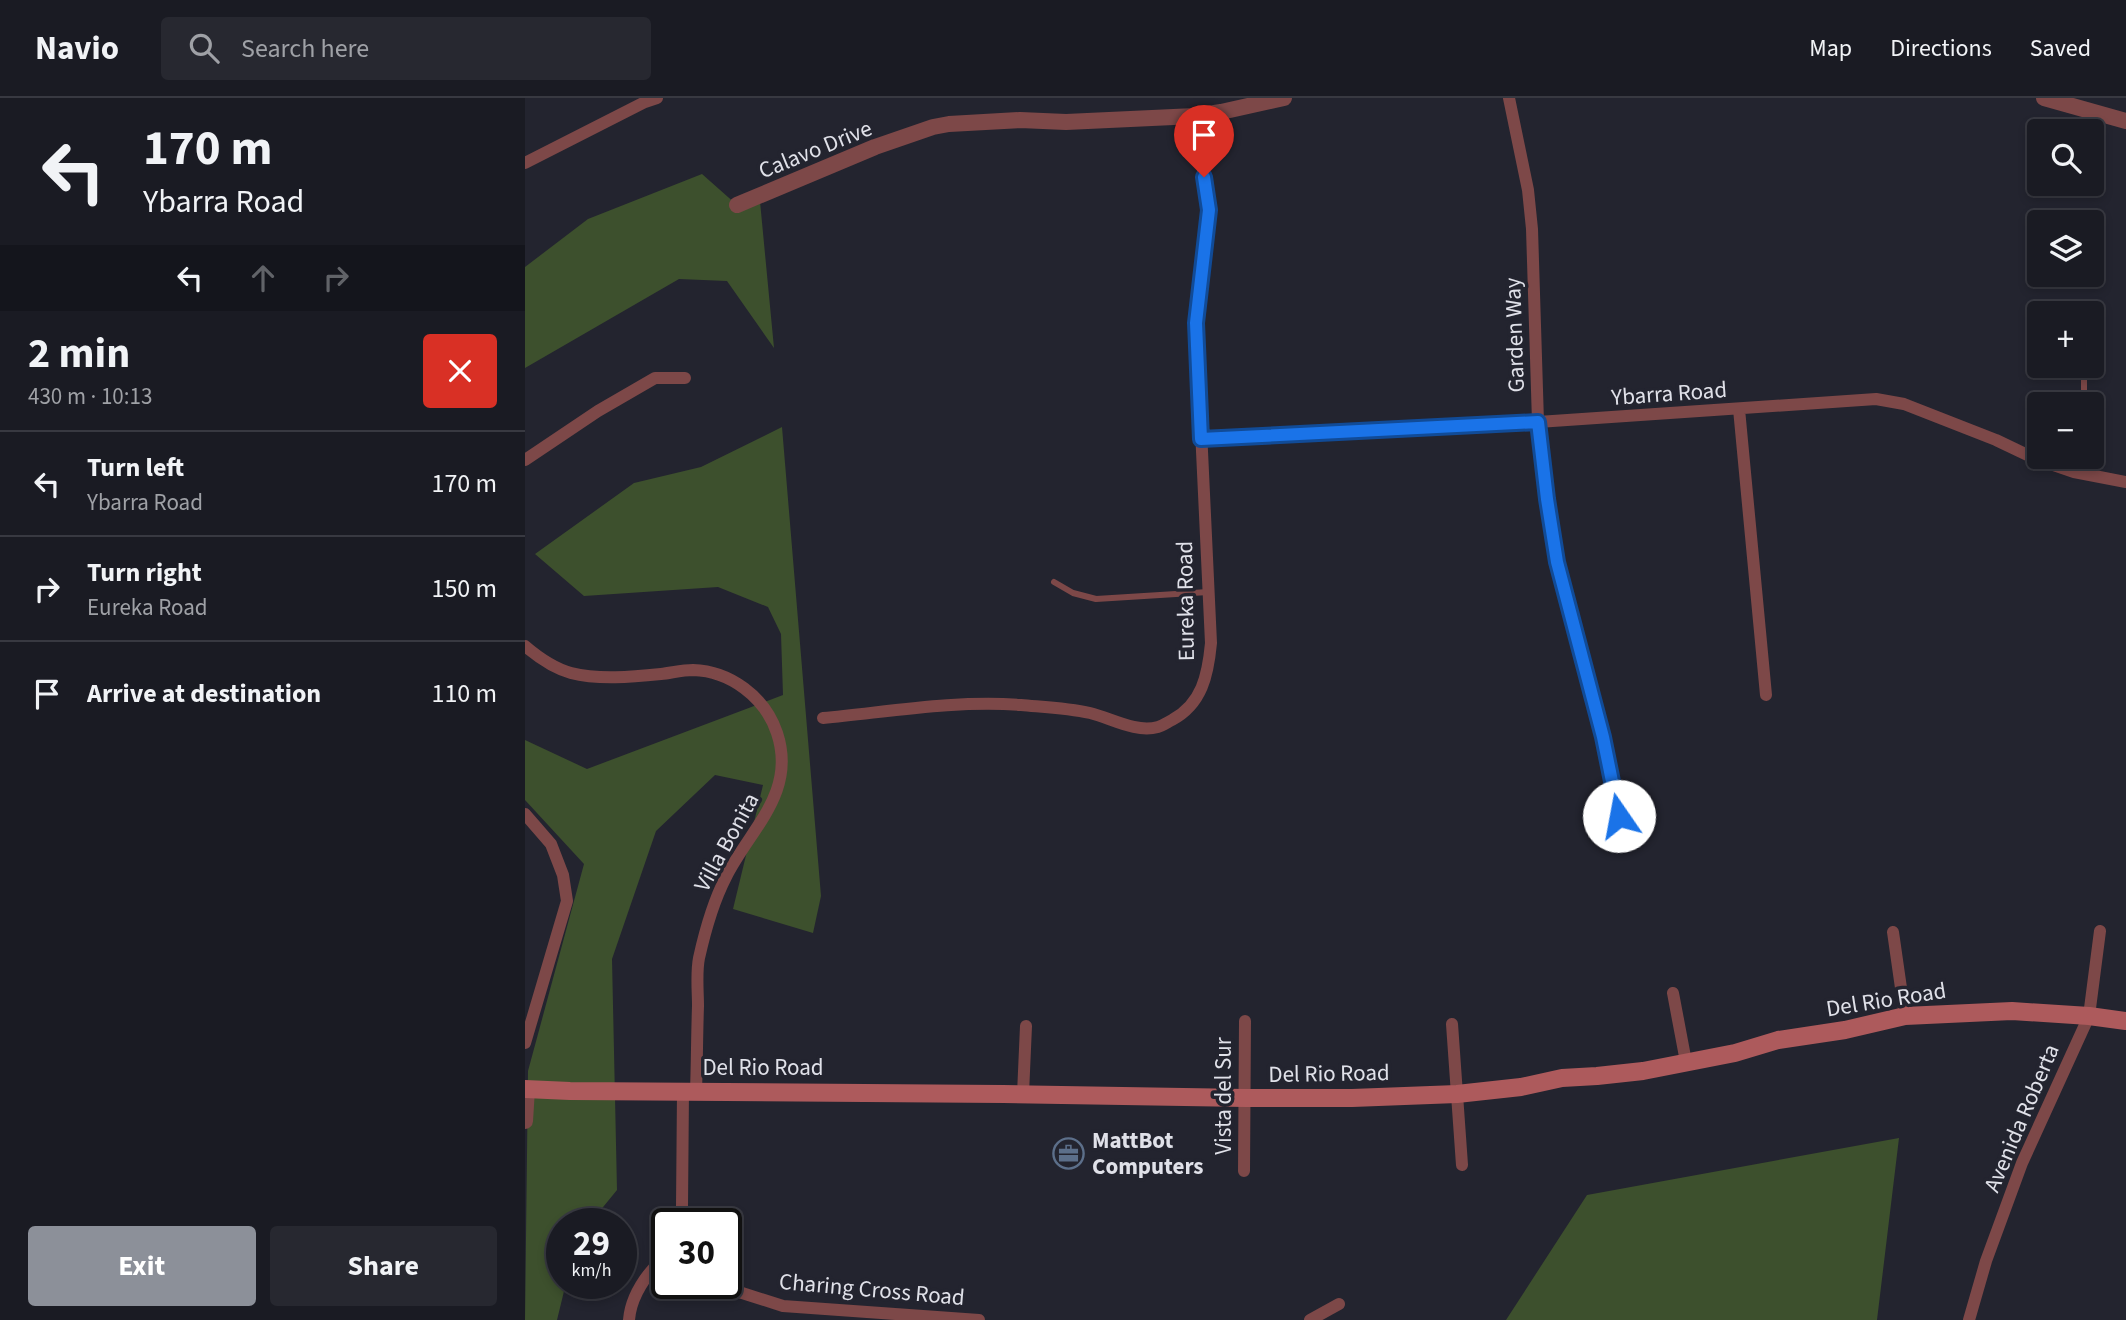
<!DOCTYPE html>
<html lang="en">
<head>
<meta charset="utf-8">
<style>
	body { margin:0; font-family:"Source Sans 3",sans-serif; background:#272830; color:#f1f3f6; height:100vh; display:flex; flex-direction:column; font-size:26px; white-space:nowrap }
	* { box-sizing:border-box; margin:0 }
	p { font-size:23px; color:#9fa1a6 }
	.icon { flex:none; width:38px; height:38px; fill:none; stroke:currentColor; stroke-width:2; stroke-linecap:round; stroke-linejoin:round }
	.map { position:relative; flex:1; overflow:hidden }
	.panel { display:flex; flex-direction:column; background:#1a1b23; width:525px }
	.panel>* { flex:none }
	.top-card { background:#1a1b23; color:#f1f3f6; overflow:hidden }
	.tools { position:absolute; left:1502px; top:21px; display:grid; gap:14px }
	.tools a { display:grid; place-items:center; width:77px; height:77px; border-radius:7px; background:#1a1b23; box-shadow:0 4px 10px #0003,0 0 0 2px #383941; font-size:35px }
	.speed { position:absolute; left:21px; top:1110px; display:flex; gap:14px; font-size:35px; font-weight:700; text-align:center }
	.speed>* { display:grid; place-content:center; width:91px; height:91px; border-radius:50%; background:#1a1b23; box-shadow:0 4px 10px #0003,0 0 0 2px #383941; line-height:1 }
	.speed small { font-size:18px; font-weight:400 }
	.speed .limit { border:4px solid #111; border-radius:10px; background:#fff; color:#111 }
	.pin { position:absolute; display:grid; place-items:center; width:60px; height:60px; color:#fff; margin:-72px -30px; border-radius:50% 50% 50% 0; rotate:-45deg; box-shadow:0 0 7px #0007 }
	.pin .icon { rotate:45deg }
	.me { position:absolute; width:77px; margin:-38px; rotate:348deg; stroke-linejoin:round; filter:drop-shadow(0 0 5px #0008) }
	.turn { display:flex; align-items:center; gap:24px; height:147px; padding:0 28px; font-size:32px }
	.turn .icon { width:91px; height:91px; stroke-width:2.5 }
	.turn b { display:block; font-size:49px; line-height:60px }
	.lanes { display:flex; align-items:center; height:66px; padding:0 28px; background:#0003; justify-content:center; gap:35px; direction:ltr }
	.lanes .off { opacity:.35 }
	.round { display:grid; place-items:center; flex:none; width:74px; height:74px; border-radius:7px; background:#272830 }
	.overview { display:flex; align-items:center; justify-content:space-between; height:119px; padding:0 28px }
	h1 { font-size:42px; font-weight:700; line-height:52px }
	.button { display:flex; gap:14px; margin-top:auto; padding:14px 28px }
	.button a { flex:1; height:80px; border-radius:7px; background:#8c9099; color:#fff; font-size:28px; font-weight:700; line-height:80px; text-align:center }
	.button a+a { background:#272830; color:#f1f3f6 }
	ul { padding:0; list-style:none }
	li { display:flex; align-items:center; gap:21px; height:105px; padding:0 28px; border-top:2px solid #383941 }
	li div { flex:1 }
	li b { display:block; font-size:26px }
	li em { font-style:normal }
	header { display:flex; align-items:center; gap:42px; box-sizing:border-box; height:98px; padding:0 35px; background:#1a1b23; border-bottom:2px solid #383941 }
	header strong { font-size:33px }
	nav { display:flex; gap:38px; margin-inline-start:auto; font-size:24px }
	.search { width:490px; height:63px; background:#272830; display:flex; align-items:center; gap:18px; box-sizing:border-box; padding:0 24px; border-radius:7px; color:#9fa1a6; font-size:26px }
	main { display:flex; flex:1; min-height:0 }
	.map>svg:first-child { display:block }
	.green { fill:#3d502d }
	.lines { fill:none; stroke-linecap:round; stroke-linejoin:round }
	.service { stroke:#7d4848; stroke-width:6 }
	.minor { stroke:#7d4848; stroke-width:12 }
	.tertiary { stroke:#7d4848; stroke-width:16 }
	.secondary { stroke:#ad5a5c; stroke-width:18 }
	.route-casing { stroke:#114b97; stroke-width:18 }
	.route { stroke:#1a73e8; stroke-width:12 }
	.labels { text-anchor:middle; stroke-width:7; stroke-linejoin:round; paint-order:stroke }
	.street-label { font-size:23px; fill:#e0e1e9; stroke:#23242f }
	.poi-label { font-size:23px; font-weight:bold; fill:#e0e1e9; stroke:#23242f; text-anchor:start }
</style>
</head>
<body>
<header>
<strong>Navio</strong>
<div class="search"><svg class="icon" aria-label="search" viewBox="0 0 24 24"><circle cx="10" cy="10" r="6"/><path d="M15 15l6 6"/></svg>Search here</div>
<nav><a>Map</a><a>Directions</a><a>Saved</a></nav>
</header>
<main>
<section class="panel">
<div class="top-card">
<div class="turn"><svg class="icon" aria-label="left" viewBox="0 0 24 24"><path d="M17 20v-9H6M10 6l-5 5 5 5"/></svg><div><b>170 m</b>Ybarra Road</div></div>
<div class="lanes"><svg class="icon" aria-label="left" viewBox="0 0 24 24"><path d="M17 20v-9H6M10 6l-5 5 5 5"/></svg><svg class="icon off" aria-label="ahead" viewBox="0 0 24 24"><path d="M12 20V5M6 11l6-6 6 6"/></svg><svg class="icon off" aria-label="right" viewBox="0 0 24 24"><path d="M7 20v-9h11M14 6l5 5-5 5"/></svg></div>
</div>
<div class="overview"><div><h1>2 min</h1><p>430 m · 10:13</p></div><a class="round" style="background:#d93025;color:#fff"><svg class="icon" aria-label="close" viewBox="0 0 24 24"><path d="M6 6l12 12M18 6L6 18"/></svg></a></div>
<ul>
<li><svg class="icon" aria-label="left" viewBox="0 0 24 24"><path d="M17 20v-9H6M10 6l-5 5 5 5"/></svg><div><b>Turn left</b><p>Ybarra Road</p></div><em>170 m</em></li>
<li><svg class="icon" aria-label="right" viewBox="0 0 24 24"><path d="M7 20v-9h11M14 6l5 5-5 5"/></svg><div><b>Turn right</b><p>Eureka Road</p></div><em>150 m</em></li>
<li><svg class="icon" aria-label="arrive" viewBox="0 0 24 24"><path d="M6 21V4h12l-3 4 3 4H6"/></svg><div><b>Arrive at destination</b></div><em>110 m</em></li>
</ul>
<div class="button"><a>Exit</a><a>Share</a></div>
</section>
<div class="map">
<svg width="1601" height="1222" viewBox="0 0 1601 1222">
	<rect width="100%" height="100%" fill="#23242f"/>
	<path class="green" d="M 177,76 L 212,107 L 234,93 L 249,250 L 202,183 L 154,181 L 0,270 L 0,169 L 63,121 Z
		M 257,329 L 296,798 L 288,835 L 208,811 L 238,687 L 190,677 L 131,733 L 87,861 L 92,1092 L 65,1125 L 37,1125 L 37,1185 L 41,1185 L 32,1222 L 0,1222 L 3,973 L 59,766 L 0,702 L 0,642 L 62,671 L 258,597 L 256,536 L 243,509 L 193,489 L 59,498 L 10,456 L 109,385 L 176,369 Z
		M 1374,1040 L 1352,1222 L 981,1222 L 1062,1097 Z"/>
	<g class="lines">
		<path class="service" d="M 1559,277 L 1559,306
			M 1549,374 L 1552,359
			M 529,484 L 548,495 L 571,501 L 683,494"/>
		<path class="minor" d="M 984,0 L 1003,92 L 1007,131 L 1013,324 L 1022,401 L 1032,464 L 1078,639 L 1094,718
			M 0,65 L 120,4 L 132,0
			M 1214,311 L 1241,597
			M 676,341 L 1013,324 L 1351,301 L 1379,306 L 1471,342 L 1511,361 L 1549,374 L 1601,384
			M 0,362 L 73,313 L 130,280 L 160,280
			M 0,548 C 14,560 28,570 46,575 C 73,582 107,579 136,576 C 146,575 157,572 168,572 C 205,573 240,599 252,635 C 272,695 225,731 201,779 C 188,804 180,833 174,860 C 171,875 173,893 173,908 C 172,936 172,965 171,993
			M 298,620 C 363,614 430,602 496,607 C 518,609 543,610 565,615 C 586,620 610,635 633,629 C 637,628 643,624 647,622 C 677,606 683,577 686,545 L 671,225 L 684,112 L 670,18
			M 0,716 L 26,746 L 38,777 L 42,803 L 0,945
			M 1368,834 L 1380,918
			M 1148,895 L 1161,964
			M 927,926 L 937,1067
			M 158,993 L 157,1108 L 160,1125
			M 498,996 L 501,928
			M 719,1073 L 720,923
			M 198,1185 L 214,1194 L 258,1208 L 454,1222
			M 104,1222 C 106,1196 124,1173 142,1156
			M 785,1222 L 814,1206
			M 1444,1222 L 1461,1163 L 1497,1065 L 1564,918 L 1575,833"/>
		<path class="tertiary" d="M 1519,0 L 1601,23
			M 212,107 L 350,49 L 408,29 L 424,26 L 495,22 L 541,24 L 670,18 L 696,14 L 759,0
			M 0,1023 L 2,991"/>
		<path class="secondary" d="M 0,991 L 45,993 L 478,996 L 720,1000 L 827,1000 L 932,996 L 996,989 L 1037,980 L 1072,978 L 1118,973 L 1210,955 L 1253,942 L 1320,932 L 1380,918 L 1487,913 L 1564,918 L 1601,923"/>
	</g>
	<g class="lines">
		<defs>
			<path id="route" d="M 679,79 L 684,112 L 671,225 L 676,341 L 1013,324 L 1022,401 L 1032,464 L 1078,639 L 1094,718"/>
		</defs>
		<use href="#route" class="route-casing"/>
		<use href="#route" class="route"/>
	</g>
	<defs>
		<symbol id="office-ring" viewBox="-11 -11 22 22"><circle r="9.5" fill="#23242f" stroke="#5c6f8a" stroke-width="1.5"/><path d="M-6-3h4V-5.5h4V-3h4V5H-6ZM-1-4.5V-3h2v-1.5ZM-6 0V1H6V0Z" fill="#5c6f8a"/></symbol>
	</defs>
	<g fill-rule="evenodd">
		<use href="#office-ring" x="526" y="1038" width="35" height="35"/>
	</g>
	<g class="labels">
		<g class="street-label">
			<text transform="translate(290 51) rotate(-22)" y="8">Calavo Drive</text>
			<text transform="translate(989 237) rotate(-92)" y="8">Garden Way</text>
			<text transform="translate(1144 295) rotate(-4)" y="8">Ybarra Road</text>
			<text transform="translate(660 503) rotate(-91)" y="8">Eureka Road</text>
			<text transform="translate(201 744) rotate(-61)" y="8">Villa Bonita</text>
			<text transform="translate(1361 901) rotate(-9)" y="8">Del Rio Road</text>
			<text x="238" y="977">Del Rio Road</text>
			<text transform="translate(804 975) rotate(-1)" y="8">Del Rio Road</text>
			<text transform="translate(698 998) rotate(-90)" y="8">Vista del Sur</text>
			<text transform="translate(1496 1020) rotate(-67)" y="8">Avenida Roberta</text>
			<text transform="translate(347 1191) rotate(5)" y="8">Charing Cross Road</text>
		</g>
		<g class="poi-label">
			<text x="567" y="1050">MattBot<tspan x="567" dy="26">Computers</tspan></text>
		</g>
	</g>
</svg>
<div class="tools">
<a><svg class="icon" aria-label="search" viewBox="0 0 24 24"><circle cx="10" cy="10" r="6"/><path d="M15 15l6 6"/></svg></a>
<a><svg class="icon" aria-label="layers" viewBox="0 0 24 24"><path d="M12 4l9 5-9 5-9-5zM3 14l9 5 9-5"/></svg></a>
<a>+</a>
<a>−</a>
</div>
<div class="speed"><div>29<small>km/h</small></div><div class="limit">30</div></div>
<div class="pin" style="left:679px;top:79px;background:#d93025"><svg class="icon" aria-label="arrive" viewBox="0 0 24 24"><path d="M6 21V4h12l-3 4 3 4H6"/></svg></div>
<svg class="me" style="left:1094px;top:718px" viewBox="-20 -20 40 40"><circle r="19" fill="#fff"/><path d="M0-13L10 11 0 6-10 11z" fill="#1a73e8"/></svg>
</div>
</main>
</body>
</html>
